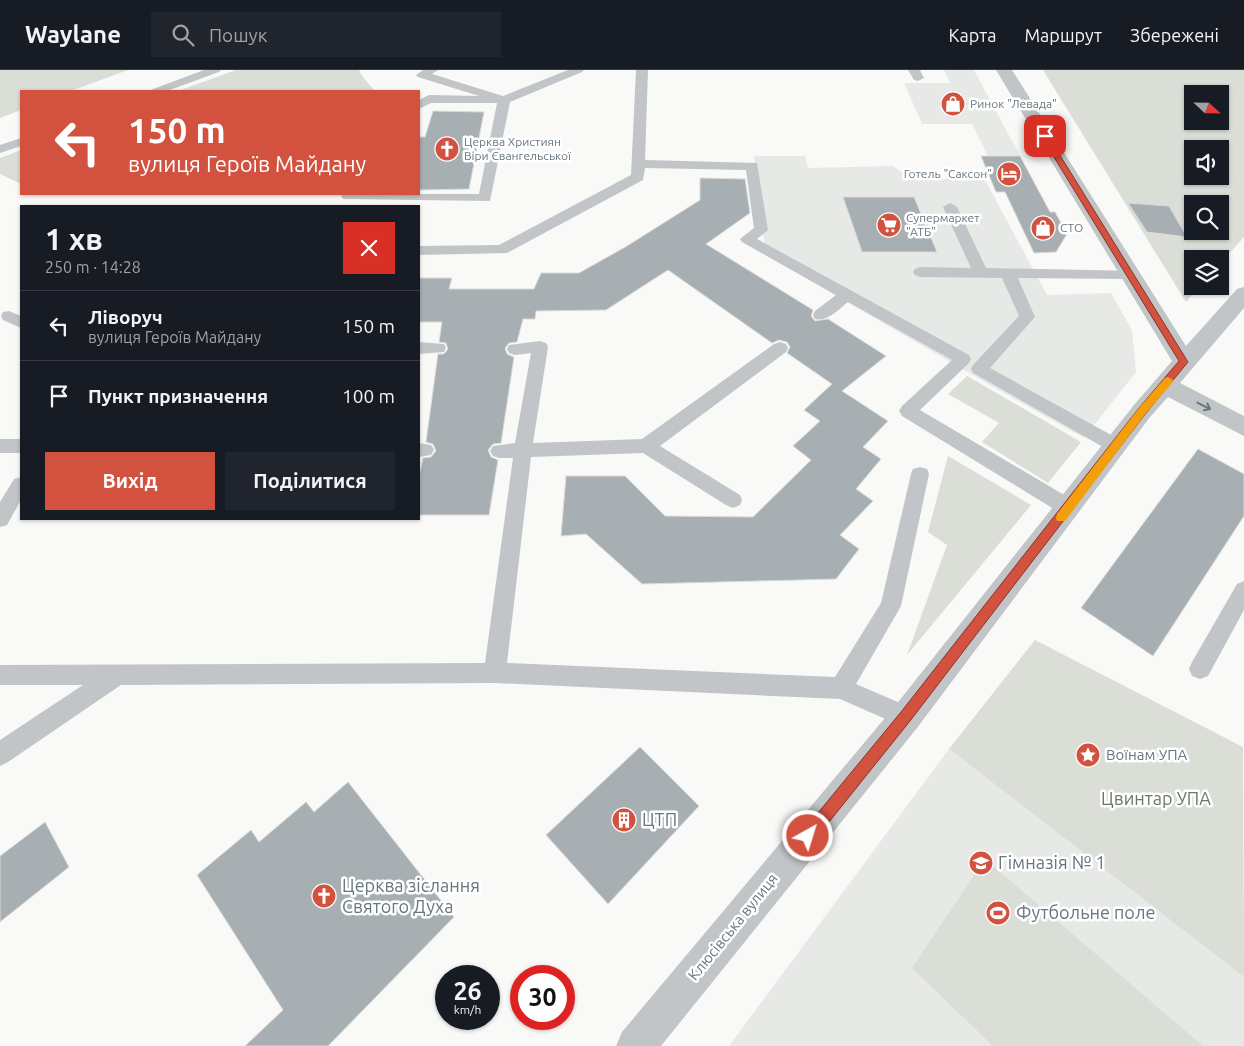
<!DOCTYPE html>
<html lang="uk">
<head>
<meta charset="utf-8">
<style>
	body { margin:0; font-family:Ubuntu,sans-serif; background:#20242c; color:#f1f3f6; height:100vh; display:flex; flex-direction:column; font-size:19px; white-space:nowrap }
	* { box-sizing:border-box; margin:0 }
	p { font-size:16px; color:#9ea1a6 }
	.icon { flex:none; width:28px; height:28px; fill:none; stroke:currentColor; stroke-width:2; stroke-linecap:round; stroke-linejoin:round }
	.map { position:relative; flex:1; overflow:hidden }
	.sheet { position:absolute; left:20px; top:135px; width:400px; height:315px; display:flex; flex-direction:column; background:#171b24; border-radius:0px; box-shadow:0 1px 4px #0004 }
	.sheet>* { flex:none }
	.guide { position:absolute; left:20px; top:20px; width:400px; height:105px; border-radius:0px; box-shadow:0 1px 4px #0004; background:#d2513f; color:#fff; overflow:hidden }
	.needle { width:32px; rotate:112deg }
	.tools { position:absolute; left:1184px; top:15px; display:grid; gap:10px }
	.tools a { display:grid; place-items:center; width:45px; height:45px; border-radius:0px; background:#171b24; box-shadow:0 1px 4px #0004; font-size:25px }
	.speed { position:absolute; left:435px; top:895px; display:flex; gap:10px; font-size:25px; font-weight:700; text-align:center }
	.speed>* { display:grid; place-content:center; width:65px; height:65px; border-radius:50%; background:#171b24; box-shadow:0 1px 4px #0004; line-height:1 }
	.speed small { font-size:12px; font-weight:400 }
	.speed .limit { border:8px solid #d22; background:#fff; color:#111 }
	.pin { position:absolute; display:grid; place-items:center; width:42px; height:42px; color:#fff; margin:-21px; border-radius:10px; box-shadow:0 2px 8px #0006 }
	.me { position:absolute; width:55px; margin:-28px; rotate:39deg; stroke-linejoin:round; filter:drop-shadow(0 0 4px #0008) }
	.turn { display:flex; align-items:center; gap:18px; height:105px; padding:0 25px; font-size:22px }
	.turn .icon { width:65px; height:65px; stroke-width:2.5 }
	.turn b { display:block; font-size:35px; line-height:42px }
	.round { display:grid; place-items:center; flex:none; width:52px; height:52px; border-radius:0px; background:#20242c }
	.overview { display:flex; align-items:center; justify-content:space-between; height:85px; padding:0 25px }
	h1 { font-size:30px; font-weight:600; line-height:38px }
	.primary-button { display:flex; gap:10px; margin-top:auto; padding:10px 25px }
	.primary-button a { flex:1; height:58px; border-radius:0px; background:#d2513f; color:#fff; font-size:20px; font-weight:600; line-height:58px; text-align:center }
	.primary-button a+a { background:#20242c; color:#f1f3f6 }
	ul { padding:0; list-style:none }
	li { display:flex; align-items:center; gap:15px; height:70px; padding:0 25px; border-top:1px solid #363941 }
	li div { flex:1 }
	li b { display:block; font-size:19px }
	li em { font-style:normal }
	header { display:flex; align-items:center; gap:30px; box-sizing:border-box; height:70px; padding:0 25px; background:#171b24; border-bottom:1px solid #363941 }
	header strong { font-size:24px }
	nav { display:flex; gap:28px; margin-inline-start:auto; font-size:18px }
	.search { width:350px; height:45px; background:#20242c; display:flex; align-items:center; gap:12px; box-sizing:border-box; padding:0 18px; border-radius:0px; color:#9ea1a6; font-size:19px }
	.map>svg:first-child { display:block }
	.built { fill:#e7e9e7 }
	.green { fill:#daded7; fill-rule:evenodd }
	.building { fill:#a7afb3; stroke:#dbdbd9 }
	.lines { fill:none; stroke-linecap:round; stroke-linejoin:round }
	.lane { fill:#c1c5c8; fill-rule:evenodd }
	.street { fill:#c1c5c8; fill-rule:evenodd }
	.oneway { stroke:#67777f }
	.route { fill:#d2513f; stroke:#883529 }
	.slow { fill:#f59e0b }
	.labels { text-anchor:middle; stroke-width:5; stroke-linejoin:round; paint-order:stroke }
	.far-poi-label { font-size:12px; fill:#67777f; stroke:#fff; text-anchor:start }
	.poi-label { font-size:15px; fill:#67777f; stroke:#fff; text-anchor:start }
	.street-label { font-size:15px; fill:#67777f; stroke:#fff }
	.near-park-label { font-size:18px; fill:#6b7866; stroke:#fff }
	.near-poi-label { font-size:18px; fill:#67777f; stroke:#fff; text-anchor:start }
</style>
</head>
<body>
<header>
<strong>Waylane</strong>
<div class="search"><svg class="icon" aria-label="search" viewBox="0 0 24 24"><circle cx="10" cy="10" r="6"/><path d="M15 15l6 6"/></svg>Пошук</div>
<nav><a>Карта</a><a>Маршрут</a><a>Збережені</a></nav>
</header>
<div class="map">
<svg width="1244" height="976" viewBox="0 0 1244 976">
	<rect width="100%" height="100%" fill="#f9f9f7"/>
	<path class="built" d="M 944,0 L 974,0 L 1020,86 L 988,86 L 972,54 L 922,54 L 904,13 L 950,13 Z
		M 754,86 L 805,86 L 808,98 L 893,96 L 913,110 L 984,108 L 1047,225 L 1111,223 L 1132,260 L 1136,302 L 1084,368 L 995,318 L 766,185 Z
		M 949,679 L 1244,907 L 1244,976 L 729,976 Z"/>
	<path class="green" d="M 0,0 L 128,0 L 71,21 L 21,21 L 21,40 L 0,48 Z
		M 236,0 L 359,0 L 362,6 L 375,21 L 178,21 Z
		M 1043,0 L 1244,0 L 1244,167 L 1220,194 L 1220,189 L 1192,189 L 1192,216 L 1200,216 L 1186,232 ZM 1192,24 L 1220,24 L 1220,51 L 1192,51 ZM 1192,79 L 1220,79 L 1220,106 L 1192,106 ZM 1192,134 L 1220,134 L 1220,161 L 1192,161 Z
		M 21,80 L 21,114 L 0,104 L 0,88 Z
		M 967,306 L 1081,372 L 1048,413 L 982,372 L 999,353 L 948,324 Z
		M 948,386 L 1031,435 L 907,585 L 947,475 L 928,462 Z
		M 1035,570 L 1243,677 L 1244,907 L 949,679 Z
		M 985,789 L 1203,976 L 993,976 L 912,898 Z"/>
	<path class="building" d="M 433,41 L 484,42 L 469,119 L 419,120 L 419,67 L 425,67 Z
		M 981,86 L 1020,86 L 1050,142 L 1055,142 L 1067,164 L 1056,182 L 1034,183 L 1005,122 L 996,122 Z
		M 700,108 L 745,109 L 750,143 L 706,174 L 813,240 L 811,246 L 815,251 L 828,249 L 886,286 L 842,321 L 888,351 L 863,377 L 881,389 L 856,419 L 873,431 L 840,465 L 859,479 L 836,509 L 642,514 L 586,464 L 561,466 L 566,406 L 625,406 L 665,446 L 753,447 L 811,390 L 793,376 L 820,351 L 804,340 L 832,314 L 787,283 L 790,277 L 787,272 L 779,270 L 772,273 L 668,200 L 606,240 L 536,241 L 535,249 L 523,249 L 517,272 L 509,273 L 505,278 L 507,284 L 514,287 L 501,373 L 493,374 L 488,380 L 491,387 L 498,390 L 489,445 L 419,445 L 419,407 L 423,388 L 431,387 L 436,381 L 433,374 L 426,372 L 438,284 L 444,284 L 448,279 L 446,273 L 439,272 L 442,252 L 419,252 L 419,208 L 452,208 L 449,219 L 534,219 L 541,203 L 579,203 L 627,176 L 700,130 Z
		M 843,127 L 914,127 L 937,182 L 862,182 Z
		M 1128,133 L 1169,136 L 1187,167 L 1147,162 Z
		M 1198,379 L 1244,404 L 1244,446 L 1153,586 L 1081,538 Z
		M 640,677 L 699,736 L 608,834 L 546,765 Z
		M 348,712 L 454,847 L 328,976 L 245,976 L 283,940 L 197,805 L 251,760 L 259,772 L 306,732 L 314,742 Z
		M 45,752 L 69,797 L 0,852 L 0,786 Z"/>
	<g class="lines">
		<path class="lane" d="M 204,0 L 221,0 L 219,2 L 167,21 L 151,21 L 153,19 Z
			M 423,0 L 438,0 L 432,4 L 503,26 L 568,0 L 584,0 L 582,2 L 510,32 L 490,131 L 343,129 L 341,126 L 342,124 L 479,124 L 497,33 L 431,33 L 419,39 L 419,30 L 429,25 L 479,26 L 418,7 L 416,5 Z
			M 636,0 L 648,0 L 645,90 L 757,93 L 768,160 L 757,169 L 969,285 L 971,289 L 969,293 L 920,340 L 1076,432 L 1079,438 L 1076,444 L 1069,446 L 1062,444 L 902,346 L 899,341 L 902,336 L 952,290 L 848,232 C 839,239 828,252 815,249 L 813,245 L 815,241 L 836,225 L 742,172 L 740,169 L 754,158 L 746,100 L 645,98 L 643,110 L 507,183 L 419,185 L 419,176 L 499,175 L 631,105 Z
			M 908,0 L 920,0 L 924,8 L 918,11 L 914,10 Z
			M 21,68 L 21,76 L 0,83 L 0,75 Z
			M 950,133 L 957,137 L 986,198 L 1135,201 L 1137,204 L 1135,207 L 1130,209 L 1018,208 L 1035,247 L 990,298 L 1122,371 L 1125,376 L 1122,381 L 1116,383 L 1110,381 L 973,303 L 971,299 L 973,295 L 1019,246 L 1002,208 L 920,207 L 915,205 L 913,202 L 915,199 L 920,197 L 971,198 L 943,137 Z
			M 9,241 L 21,246 L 21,258 L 3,250 L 1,246 L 3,242 Z
			M 540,271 L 546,273 L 548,277 L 533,373 L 642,369 L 774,274 L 780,272 L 786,274 L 788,278 L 786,282 L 660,376 L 740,425 L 742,430 L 740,435 L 733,438 L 726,435 L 643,383 L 531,387 L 507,593 L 835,607 L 881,533 L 911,404 L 913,399 L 920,397 L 927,399 L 929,404 L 901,536 L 856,614 L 914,639 L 917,647 L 914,655 L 906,658 L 840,629 L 495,613 L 121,615 L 8,692 L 0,696 L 0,670 L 83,615 L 0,615 L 0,595 L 485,593 L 513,388 L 499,388 L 493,386 L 490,381 L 493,376 L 515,373 L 531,283 L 515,285 L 509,283 L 507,279 L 509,275 Z
			M 419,272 L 444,274 L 446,278 L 444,282 L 419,284 Z
			M 0,369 L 21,369 L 21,383 L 0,383 Z
			M 419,373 L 431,375 L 434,380 L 431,385 L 419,387 Z
			M 21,407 L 21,430 L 7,455 L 0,457 L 0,432 L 14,409 Z
			M 1244,511 L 1244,540 L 1208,606 L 1200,609 L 1192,606 L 1189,599 L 1192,592 L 1237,514 Z"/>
		<path class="street" d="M 996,0 L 1012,0 L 1186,276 L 1237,219 L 1244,217 L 1244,238 L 1180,313 L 1244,346 L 1244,366 L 1168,327 L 1150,347 L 917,658 L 661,976 L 616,976 L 622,962 L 895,636 L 1134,335 L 1172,291 Z"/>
	</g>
	<defs><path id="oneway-shaft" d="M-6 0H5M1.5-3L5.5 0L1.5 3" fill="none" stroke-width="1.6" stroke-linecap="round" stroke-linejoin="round" transform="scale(1.25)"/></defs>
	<use class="oneway" href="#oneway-shaft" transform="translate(1204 336) rotate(27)"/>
	<path class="route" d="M 1042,64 L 1048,66 L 1188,292 L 1146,343 L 910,651 L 813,772 L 808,774 L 803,772 L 801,766 L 803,761 L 901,642 L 1139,338 L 1179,291 L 1041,66 Z"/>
	<path class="slow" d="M 1168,307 L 1173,310 L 1172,313 L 1146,343 L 1065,451 L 1057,451 L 1056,448 L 1057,444 L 1139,338 L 1165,308 Z"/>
	<defs>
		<symbol id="shop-disc" viewBox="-11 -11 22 22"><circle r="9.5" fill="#d2513f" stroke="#fff"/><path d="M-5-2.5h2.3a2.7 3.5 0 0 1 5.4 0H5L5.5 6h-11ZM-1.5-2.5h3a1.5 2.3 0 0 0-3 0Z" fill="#fff"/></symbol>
		<symbol id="church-disc" viewBox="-11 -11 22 22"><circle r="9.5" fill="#d2513f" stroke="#fff"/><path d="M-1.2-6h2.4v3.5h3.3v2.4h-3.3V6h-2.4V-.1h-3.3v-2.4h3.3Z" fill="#fff"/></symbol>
		<symbol id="hotel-disc" viewBox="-11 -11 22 22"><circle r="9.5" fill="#d2513f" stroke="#fff"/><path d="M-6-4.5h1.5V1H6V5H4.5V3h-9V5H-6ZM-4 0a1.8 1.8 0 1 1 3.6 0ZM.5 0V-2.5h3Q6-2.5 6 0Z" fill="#fff"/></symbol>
		<symbol id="supermarket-disc" viewBox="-11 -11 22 22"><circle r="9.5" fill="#d2513f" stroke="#fff"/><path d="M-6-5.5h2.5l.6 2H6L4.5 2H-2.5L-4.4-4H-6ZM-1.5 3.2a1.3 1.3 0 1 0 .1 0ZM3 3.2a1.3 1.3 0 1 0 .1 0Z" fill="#fff"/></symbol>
		<symbol id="sight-disc" viewBox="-11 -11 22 22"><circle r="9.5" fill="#d2513f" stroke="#fff"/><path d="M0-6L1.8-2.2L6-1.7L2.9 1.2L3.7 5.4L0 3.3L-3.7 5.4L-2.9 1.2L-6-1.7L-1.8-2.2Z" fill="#fff"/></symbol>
		<symbol id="building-disc" viewBox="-11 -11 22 22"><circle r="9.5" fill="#d2513f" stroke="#fff"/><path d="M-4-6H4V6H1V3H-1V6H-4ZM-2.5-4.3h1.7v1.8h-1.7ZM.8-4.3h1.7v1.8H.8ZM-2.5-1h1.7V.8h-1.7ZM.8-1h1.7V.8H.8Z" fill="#fff"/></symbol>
		<symbol id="school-disc" viewBox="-11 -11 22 22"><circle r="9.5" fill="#d2513f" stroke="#fff"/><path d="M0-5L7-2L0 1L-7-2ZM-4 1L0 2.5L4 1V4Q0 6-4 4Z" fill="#fff"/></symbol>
		<symbol id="stadium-disc" viewBox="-11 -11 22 22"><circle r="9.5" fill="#d2513f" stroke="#fff"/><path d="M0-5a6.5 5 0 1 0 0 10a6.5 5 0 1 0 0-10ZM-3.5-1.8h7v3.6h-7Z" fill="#fff"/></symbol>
	</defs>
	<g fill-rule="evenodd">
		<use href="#shop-disc" x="939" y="20" width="28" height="28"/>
		<use href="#church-disc" x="433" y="65" width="28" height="28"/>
		<use href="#hotel-disc" x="995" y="90" width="28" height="28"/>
		<use href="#supermarket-disc" x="875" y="141" width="28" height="28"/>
		<use href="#shop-disc" x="1029" y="144" width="28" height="28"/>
		<use href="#sight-disc" x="1074" y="671" width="28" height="28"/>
		<use href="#building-disc" x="610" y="736" width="28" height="28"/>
		<use href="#school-disc" x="967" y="779" width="28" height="28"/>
		<use href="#church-disc" x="310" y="812" width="28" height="28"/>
		<use href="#stadium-disc" x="984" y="829" width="28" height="28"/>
	</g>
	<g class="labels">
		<g class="far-poi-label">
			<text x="970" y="38">Ринок "Левада"</text>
			<text x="464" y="76">Церква Християн<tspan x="464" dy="14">Віри Євангельської</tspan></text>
			<text x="992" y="108" text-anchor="end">Готель "Саксон"</text>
			<text x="906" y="152">Супермаркет<tspan x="906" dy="14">"АТБ"</tspan></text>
			<text x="1060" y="162">СТО</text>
		</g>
		<g class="poi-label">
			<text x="1106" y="690">Воїнам УПА</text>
		</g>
		<g class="street-label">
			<text transform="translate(733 857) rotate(-51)" y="5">Клюсівська вулиця</text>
		</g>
		<g class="near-park-label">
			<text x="1156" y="735">Цвинтар УПА</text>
		</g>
		<g class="near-poi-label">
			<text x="642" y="756">ЦТП</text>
			<text x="998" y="799">Гімназія № 1</text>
			<text x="342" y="822">Церква зіслання<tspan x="342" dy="21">Святого Духа</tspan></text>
			<text x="1016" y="849">Футбольне поле</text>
		</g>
	</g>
</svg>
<div class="tools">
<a><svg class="needle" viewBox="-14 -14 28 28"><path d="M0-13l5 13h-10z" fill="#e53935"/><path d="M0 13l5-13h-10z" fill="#9ea1a6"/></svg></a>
<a><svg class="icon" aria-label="sound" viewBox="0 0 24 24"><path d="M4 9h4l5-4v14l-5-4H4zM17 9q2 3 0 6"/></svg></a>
<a><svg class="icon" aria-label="search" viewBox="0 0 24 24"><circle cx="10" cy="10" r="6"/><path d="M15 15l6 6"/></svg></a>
<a><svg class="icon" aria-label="layers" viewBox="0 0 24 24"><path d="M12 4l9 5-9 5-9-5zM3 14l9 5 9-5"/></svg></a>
</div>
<div class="speed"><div>26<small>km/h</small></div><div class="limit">30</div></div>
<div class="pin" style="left:1045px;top:66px;background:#d93025"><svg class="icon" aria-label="arrive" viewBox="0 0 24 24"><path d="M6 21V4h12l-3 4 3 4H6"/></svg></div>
<svg class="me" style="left:808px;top:766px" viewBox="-20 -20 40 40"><circle r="17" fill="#d2513f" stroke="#fff" stroke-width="3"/><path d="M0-11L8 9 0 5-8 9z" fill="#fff"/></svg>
<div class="guide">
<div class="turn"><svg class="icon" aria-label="left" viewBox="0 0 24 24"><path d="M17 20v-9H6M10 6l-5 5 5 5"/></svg><div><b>150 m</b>вулиця Героїв Майдану</div></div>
</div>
<section class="sheet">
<div class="overview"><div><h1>1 хв</h1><p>250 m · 14:28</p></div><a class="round" style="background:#d93025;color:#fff"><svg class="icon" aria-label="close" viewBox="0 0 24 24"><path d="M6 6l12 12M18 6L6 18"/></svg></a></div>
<ul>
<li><svg class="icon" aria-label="left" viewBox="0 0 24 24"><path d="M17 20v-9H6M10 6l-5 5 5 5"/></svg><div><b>Ліворуч</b><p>вулиця Героїв Майдану</p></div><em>150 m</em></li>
<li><svg class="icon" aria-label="arrive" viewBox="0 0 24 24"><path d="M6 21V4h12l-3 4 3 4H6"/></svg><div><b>Пункт призначення</b></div><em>100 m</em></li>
</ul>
<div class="primary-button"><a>Вихід</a><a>Поділитися</a></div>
</section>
</div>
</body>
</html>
